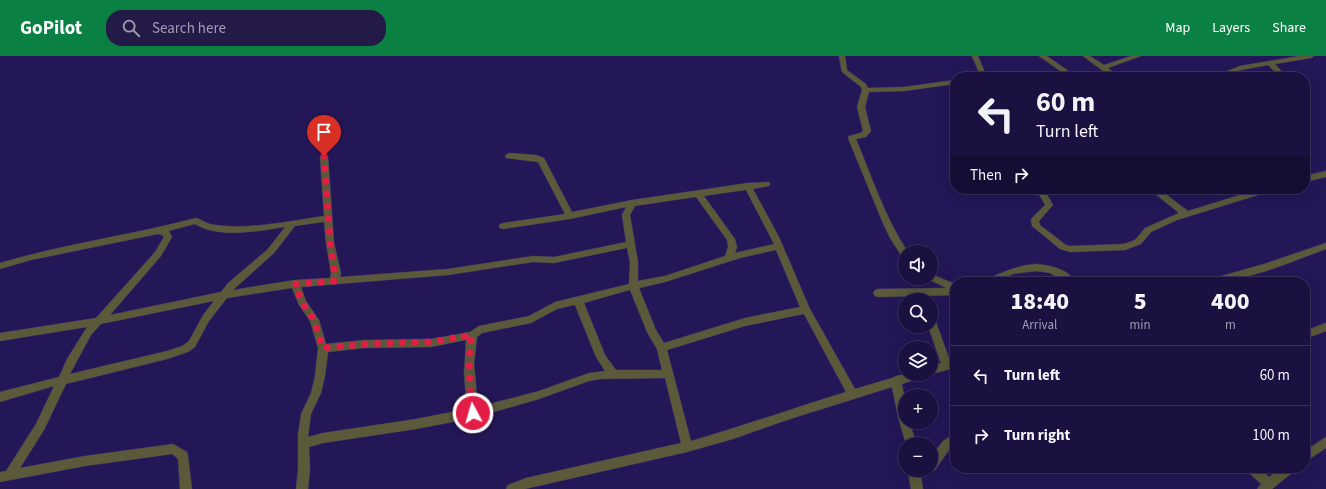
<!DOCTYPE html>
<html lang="en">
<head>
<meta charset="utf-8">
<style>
	body { margin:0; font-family:"Source Sans 3",sans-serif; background:#231a48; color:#f1f3f6; height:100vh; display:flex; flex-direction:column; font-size:15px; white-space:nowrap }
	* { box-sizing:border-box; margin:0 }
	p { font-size:13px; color:#9f9db1 }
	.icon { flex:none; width:22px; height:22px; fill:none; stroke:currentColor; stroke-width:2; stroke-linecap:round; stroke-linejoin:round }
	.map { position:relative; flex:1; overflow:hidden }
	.side { position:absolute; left:950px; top:221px; width:360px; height:196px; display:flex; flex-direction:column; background:#1a1141; border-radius:16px; box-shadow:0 4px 16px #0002,0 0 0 1px #38315a }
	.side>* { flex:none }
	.banner { position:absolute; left:950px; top:16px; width:360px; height:122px; border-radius:16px; box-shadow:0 4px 16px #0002,0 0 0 1px #38315a; background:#1a1141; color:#f1f3f6; overflow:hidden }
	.controls { position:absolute; left:898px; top:189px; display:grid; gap:8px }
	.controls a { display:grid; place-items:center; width:40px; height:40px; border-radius:50%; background:#1a1141; box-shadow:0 4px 16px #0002,0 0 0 1px #38315a; font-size:20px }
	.pin { position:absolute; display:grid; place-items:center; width:34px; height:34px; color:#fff; margin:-41px -17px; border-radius:50% 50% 50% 0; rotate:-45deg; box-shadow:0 0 4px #0007 }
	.pin .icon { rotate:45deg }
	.me { position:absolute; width:44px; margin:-22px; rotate:354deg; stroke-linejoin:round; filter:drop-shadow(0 0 3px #0008) }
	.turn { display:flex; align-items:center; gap:14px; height:84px; padding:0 20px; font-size:18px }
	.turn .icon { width:52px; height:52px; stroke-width:2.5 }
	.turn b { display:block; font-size:28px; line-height:34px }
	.then { display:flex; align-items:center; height:38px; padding:0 20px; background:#0003; gap:8px; font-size:15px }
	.eta { display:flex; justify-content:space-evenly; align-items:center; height:68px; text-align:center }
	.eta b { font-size:24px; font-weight:800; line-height:28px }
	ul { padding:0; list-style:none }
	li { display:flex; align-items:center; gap:12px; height:60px; padding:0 20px; border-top:1px solid #38315a }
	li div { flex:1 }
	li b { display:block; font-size:15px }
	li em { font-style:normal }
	header { display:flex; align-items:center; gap:24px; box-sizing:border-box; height:56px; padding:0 20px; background:#0b8043; color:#fff }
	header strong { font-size:19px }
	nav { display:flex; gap:22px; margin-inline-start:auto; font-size:14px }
	.search { width:280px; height:36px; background:#231a48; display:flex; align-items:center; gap:10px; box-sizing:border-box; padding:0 14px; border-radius:16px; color:#9f9db1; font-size:15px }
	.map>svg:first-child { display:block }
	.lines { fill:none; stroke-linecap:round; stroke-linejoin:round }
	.street-casing { stroke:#3b316b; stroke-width:1 }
	.street { fill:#5b593a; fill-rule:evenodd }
	.route { stroke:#e11d48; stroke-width:7; stroke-dasharray:0 12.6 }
</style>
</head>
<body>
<header>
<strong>GoPilot</strong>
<div class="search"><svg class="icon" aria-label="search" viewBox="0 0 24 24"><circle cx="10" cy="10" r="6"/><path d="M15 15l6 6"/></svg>Search here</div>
<nav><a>Map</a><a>Layers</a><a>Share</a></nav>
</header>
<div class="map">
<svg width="1326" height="433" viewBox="0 0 1326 433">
	<rect width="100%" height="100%" fill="#231757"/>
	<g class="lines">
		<defs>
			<path id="street" d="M 839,0 L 845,0 L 847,14 L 866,28 L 868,32 L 904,31 L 955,24 L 955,28 L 904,35 L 869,36 L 865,51 L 871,75 L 866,81 L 856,83 C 872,121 885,162 908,196 L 905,196 L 905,202 L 902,201 L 890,182 L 882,165 L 848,82 L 849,80 L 860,77 L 863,75 L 857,51 L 862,34 L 861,31 L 842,16 Z
				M 972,0 L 978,0 L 987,21 L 981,21 Z
				M 1039,0 L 1047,0 L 1077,21 L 1069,21 Z
				M 1083,0 L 1090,0 L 1104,9 L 1131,0 L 1141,0 L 1108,12 L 1119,21 L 1111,21 Z
				M 1299,0 L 1314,0 L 1311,2 L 1275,8 L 1287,21 L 1280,21 L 1268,9 L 1241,14 L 1222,21 L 1212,21 L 1240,10 Z
				M 509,97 L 536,99 L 544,102 L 572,156 L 632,144 L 748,127 L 769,126 L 770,128 L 769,130 L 753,133 L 779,181 L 810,253 L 855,333 L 892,322 L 896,320 L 906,318 L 925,318 L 924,321 L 902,328 L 905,344 L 905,366 L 910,366 L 916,388 L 906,388 L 898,361 L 892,331 L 787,364 L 733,383 L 687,396 L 525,433 L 506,433 L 508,429 L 526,422 L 681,387 L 665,322 L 600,323 L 589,325 L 539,343 L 473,362 L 416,373 L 323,387 L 309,391 L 310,413 L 308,433 L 296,433 L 298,413 L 298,379 L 301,358 L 311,337 L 315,320 L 318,292 L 310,265 L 299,249 L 292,232 L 227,242 L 209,265 L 195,291 L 188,296 L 167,303 L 66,328 L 44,374 L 20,412 L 85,400 L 173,388 L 187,396 L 188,400 L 192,433 L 180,433 L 178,403 L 172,398 L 85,410 L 0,426 L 0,416 L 6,415 L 36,368 L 54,330 L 0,346 L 0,336 L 59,321 L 67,303 L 87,271 L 0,285 L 0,277 L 96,262 L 155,196 L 164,181 L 162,179 L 158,178 L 31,204 L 0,213 L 0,207 C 64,188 131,179 196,162 C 201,163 205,167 210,168 C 244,175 289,165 324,160 L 320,101 L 324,98 L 328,101 L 334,187 L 341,217 L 340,221 L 448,213 L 533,200 L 554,201 L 626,186 L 622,159 L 626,151 L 570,163 L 503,173 L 500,172 L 499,170 L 500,168 L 503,167 L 565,158 L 538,106 L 506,102 L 505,100 ZM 746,134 L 774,188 L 735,197 L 737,191 L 735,183 L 704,140 ZM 696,141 L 727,184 L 728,191 L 725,200 L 665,220 L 638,225 L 638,206 L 630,159 L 635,150 ZM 324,166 L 326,187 L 331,217 L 330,222 L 295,224 L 233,234 L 274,197 L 295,170 ZM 195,168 C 219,183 258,175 285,171 L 268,193 L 228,227 L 221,236 L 110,259 L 161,200 L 172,181 L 169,175 ZM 627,192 L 630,206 L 629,228 L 555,246 L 529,260 L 479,270 L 470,276 L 431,283 L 364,284 L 326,288 L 319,264 L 306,245 L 301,231 L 448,219 L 533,206 L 554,207 ZM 776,194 L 800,251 L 745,262 L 664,287 L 656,274 L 639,232 L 665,226 L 740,202 ZM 630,234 L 647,276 L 657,293 L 662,314 L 616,314 L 605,299 L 584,247 ZM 214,245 L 203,259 L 189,285 L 182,290 L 167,295 L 70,318 L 91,279 L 101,268 ZM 575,249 L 596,301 L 605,315 L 589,317 L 539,335 L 478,351 L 474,308 L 477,281 L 482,277 L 531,267 L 557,253 ZM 804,258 L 846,336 C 794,352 743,370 691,385 L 667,294 L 745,270 ZM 466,284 L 464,318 L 467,353 L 416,363 L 323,377 L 308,381 L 311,358 L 321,337 L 325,320 L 328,296 L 364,292 L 431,291 Z
				M 1326,115 L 1326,121 L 1305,126 L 1305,120 Z
				M 1036,133 L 1044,133 L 1053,149 L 1039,165 L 1040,169 L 1066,189 L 1070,190 L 1124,188 L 1135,184 L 1145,172 L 1179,157 L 1149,133 L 1159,133 L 1188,155 L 1259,133 L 1272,133 L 1271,135 L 1177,164 L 1151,176 L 1141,188 L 1125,194 L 1070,196 L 1060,193 L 1032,170 L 1031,164 L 1032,162 L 1045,149 Z
				M 1326,187 L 1326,193 C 1288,207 1246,226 1205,226 L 1207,224 L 1264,208 Z
				M 1036,208 C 1050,209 1068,213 1076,226 L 1065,226 L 1050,217 L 1036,215 L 1013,218 L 996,226 L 982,226 L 984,224 C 1002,217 1017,209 1036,208 Z
				M 931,218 L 955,228 L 955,239 L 878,241 L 875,240 L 873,237 L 875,234 L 878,233 L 946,232 L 928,223 L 927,222 L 931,222 Z
				M 931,262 L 934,263 L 936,266 L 950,305 L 955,304 L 955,312 L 931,318 L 931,310 L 941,307 L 928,270 L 931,270 Z
				M 1326,267 L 1326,275 L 1305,283 L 1305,275 Z
				M 955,378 L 955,389 L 951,391 L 935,414 L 931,415 L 928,414 L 931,414 L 931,401 L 943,385 Z
				M 1326,381 L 1326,392 L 1305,406 L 1305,395 Z
				M 1246,412 L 1260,412 L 1269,421 L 1281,412 L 1295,412 L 1293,416 L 1272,433 L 1257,433 L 1261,428 L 1248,416 Z
				M 908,414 L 920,414 L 923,433 L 911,433 Z"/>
		</defs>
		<use href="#street" class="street-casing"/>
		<use href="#street" class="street"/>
	</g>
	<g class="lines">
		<path class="route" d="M 324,100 L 330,187 L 335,221 L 334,225 L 295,228 L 302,246 L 314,264 L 323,292 L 364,288 L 431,286 L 472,279 C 467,304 470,332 473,357"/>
	</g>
</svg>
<div class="controls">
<a><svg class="icon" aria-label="sound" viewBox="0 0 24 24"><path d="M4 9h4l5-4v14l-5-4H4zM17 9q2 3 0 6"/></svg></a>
<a><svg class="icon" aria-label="search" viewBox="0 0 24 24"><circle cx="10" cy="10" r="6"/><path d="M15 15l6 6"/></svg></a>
<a><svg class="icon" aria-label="layers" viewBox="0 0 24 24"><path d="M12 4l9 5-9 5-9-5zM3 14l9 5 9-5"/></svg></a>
<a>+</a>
<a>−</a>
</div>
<div class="pin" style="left:324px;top:100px;background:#d93025"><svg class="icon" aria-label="arrive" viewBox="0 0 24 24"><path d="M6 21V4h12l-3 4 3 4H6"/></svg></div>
<svg class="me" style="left:473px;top:357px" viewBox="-20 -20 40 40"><circle r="17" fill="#e11d48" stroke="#fff" stroke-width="3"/><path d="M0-11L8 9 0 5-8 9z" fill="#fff"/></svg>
<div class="banner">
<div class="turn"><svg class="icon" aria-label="left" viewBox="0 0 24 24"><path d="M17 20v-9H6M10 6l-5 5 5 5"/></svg><div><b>60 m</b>Turn left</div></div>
<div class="then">Then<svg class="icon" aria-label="right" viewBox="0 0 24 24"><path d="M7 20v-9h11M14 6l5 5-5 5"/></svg></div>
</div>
<section class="side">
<div class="eta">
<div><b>18:40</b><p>Arrival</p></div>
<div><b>5</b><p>min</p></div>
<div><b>400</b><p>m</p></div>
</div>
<ul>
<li><svg class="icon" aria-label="left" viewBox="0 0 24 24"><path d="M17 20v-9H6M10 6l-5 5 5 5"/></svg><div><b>Turn left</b></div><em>60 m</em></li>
<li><svg class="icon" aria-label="right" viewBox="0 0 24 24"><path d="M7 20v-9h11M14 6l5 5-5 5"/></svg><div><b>Turn right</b></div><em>100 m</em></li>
</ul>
</section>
</div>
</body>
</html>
